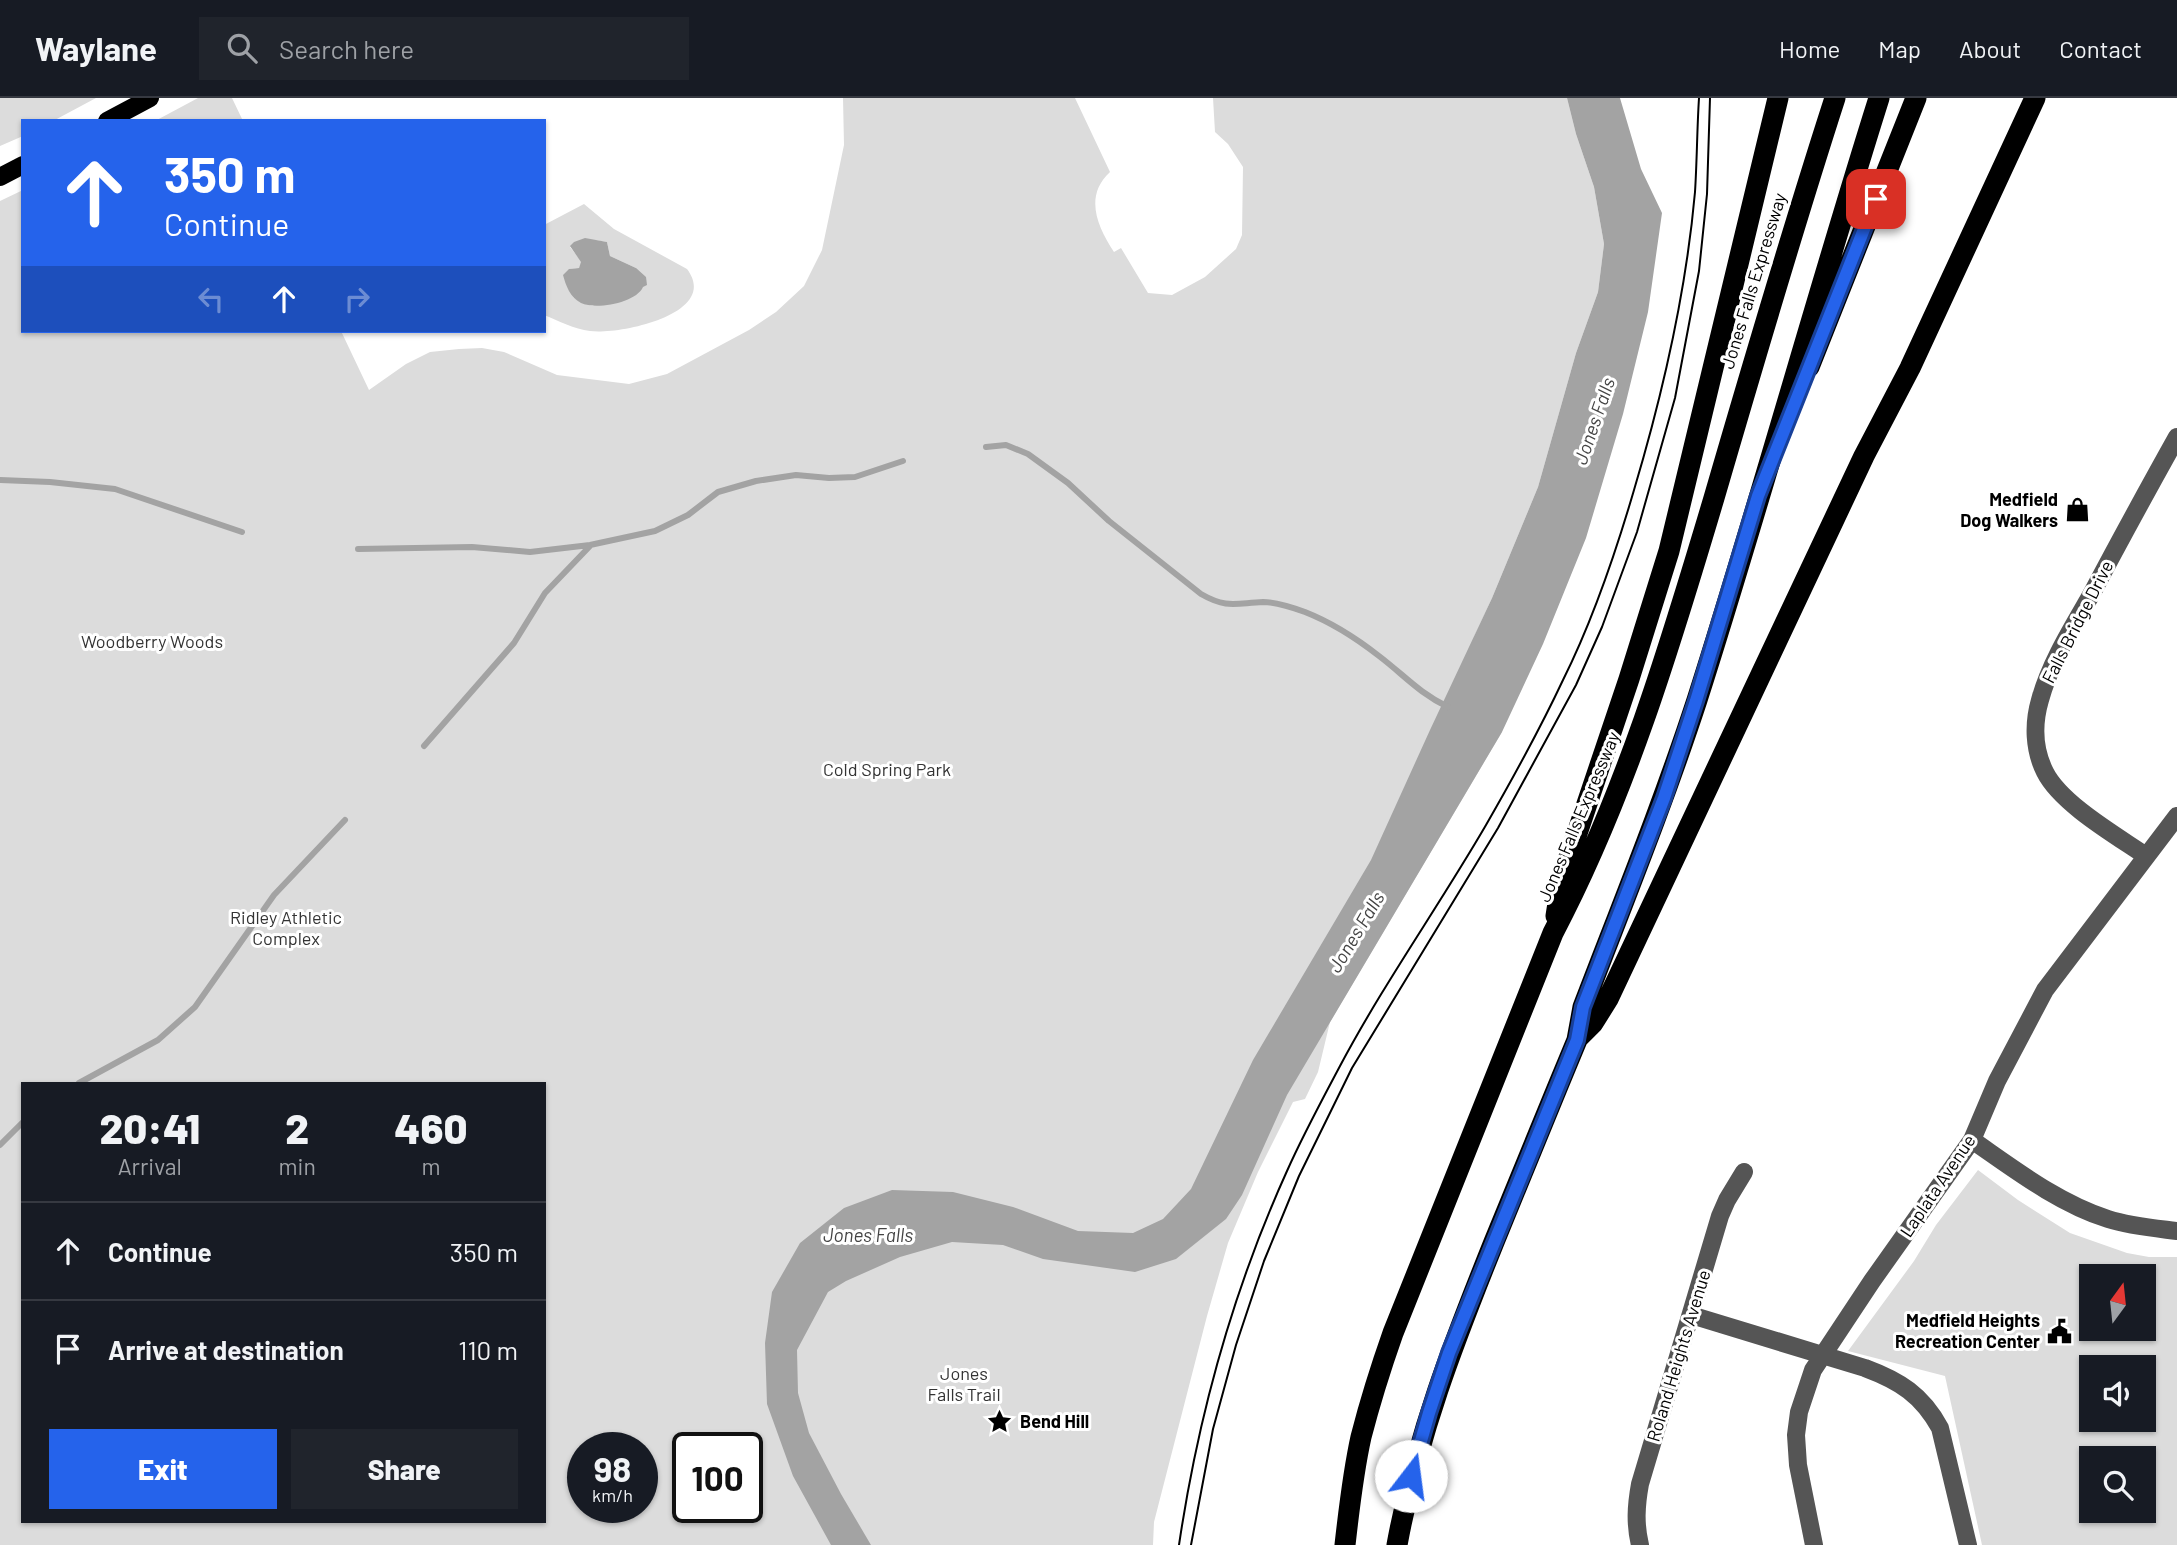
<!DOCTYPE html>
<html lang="en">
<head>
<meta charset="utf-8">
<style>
	body { margin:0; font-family:Barlow,sans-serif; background:#20242c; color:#f1f3f6; height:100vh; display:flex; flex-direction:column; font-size:26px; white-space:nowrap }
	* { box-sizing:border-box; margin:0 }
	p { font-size:23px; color:#9ea1a6 }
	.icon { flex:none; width:38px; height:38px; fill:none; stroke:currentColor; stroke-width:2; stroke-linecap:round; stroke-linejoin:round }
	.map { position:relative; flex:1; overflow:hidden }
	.sheet { position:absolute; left:21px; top:984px; width:525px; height:441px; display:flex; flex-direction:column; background:#171b24; border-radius:0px; box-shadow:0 2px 5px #0004 }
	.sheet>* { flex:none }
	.guide { position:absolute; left:21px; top:21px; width:525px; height:214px; border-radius:0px; box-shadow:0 2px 5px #0004; background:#2563eb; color:#fff; overflow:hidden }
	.needle { width:46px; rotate:15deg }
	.fabs { position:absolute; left:2079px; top:1166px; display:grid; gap:14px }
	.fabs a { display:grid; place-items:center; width:77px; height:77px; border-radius:0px; background:#171b24; box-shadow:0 2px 5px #0004; font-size:35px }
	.speed { position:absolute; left:567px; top:1334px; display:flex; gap:14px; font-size:35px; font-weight:700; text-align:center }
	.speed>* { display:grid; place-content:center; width:91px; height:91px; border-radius:50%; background:#171b24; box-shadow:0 2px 5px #0004; line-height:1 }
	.speed small { font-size:18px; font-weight:400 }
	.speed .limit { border:4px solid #111; border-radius:10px; background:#fff; color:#111 }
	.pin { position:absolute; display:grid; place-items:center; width:60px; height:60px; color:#fff; margin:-30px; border-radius:14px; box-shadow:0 4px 10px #0006 }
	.me { position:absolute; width:77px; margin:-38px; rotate:15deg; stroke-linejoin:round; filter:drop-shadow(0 0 5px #0008) }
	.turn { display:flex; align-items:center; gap:24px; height:147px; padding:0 28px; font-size:32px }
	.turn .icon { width:91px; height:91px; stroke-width:2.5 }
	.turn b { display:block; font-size:49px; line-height:60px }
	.lanes { display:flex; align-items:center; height:66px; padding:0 28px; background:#0003; justify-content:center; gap:35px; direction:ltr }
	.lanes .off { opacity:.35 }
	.eta { display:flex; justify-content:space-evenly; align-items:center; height:119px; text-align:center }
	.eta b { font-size:42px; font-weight:800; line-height:49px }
	.button { display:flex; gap:14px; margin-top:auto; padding:14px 28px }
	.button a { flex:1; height:80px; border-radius:0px; background:#2563eb; color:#fff; font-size:28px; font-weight:800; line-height:80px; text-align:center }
	.button a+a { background:#20242c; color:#f1f3f6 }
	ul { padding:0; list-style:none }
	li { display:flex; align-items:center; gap:21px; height:98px; padding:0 28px; border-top:2px solid #363941 }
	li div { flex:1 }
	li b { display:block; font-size:26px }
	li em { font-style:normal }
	header { display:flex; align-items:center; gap:42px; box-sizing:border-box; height:98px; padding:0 35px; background:#171b24; border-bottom:2px solid #363941 }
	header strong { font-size:33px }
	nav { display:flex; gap:38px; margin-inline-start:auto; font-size:24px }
	.search { width:490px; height:63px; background:#20242c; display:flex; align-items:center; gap:18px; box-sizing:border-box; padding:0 24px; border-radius:0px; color:#9ea1a6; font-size:26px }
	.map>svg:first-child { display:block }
	.green { fill:#dcdcdc; fill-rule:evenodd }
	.water { fill:#a3a3a3 }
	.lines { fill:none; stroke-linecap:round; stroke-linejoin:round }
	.stream { stroke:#a3a3a3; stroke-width:6 }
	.minor { stroke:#555; stroke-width:18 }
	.major { stroke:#000; stroke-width:18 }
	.highway { stroke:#000; stroke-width:21 }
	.tram { stroke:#000; stroke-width:2 }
	.route-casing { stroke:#184099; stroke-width:18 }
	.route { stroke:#2563eb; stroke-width:12 }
	.labels { text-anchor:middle; stroke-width:6; stroke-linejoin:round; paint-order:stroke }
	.street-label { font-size:18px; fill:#000; stroke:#fff }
	.poi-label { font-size:18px; font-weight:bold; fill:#000; stroke:#fff; text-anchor:end }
	.park-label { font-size:18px; fill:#333; stroke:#fff }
	.water-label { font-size:19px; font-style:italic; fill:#444; stroke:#fff }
</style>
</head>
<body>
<header>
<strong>Waylane</strong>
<div class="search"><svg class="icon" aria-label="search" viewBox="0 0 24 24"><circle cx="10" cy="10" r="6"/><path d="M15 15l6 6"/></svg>Search here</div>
<nav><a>Home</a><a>Map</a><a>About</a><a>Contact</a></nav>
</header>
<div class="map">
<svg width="2177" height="1447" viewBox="0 0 2177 1447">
	<rect width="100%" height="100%" fill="#fff"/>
	<path class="green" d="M 0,0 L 96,0 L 53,23 L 23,23 L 23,38 L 0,48 Z
		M 198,0 L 232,0 L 243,23 L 155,23 Z
		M 843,0 L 1075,0 L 1110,74 C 1084,98 1097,128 1114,154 L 1121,150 L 1148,195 L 1172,197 L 1205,179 L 1236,151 L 1242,137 L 1243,69 L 1228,46 L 1215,34 L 1213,0 L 1567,0 L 1576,36 L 1594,89 L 1604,146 L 1598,194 L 1576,255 L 1538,389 L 1492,500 L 1474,539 L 1502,634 L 1330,924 L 1318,974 L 1305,1001 L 1293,1004 L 1258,1074 L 1228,1145 L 1207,1218 L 1154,1424 L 1153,1447 L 0,1447 L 0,103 L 23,92 L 23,233 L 341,233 L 369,292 L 406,266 L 430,254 L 459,251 L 482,250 L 504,254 L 557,277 L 629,286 L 667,276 L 749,232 L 776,214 L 804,188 L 822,152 L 844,47 ZM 23,985 L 544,985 L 544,1423 L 23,1423 ZM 583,1349 L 642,1349 L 642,1409 L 583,1409 ZM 688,1349 L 747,1349 L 747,1409 L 688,1409 Z
		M 584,106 L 614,131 L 687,171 C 721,216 619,237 590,233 C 574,231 559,223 544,217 L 544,127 ZM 594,142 L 607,144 L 610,158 L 636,170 L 593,208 L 582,205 L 573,199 L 569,171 L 579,170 L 582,164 L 570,149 Z
		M 1978,1072 L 2018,1102 L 2070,1135 L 2127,1155 L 2149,1159 L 2177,1159 L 2177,1447 L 1982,1447 L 1945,1278 L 1848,1253 L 1914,1163 L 1936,1127 ZM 2091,1178 L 2144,1178 L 2144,1230 L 2091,1230 ZM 2091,1269 L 2144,1269 L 2144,1321 L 2091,1321 ZM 2091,1360 L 2144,1360 L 2144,1412 L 2091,1412 Z"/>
	<path class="water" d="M 1567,0 L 1620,0 L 1641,71 L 1662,115 L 1648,214 L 1623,316 L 1586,440 L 1543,546 L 1502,634 L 1287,997 L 1242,1097 L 1226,1121 L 1176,1161 L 1135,1174 L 1043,1161 L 1003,1147 L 952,1144 L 900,1159 L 846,1183 L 828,1194 L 797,1252 L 798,1295 L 809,1335 L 841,1396 L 871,1447 L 831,1447 L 793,1378 L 767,1306 L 765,1245 L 772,1194 L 800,1145 L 844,1110 L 892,1092 L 953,1094 L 1013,1109 L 1078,1133 L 1133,1135 L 1163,1121 L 1191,1091 L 1253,962 L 1371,762 L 1430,632 L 1492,500 L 1538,389 L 1576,255 L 1598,194 L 1604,146 L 1594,89 L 1576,36 Z
		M 585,140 L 607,144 L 610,158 L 636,170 L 646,179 L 647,187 L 643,189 C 636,205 596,212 581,205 C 570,199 566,188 563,177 L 569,171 L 579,170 L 581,164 L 570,148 L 574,144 Z"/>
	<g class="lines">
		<path class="stream" d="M 986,349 L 1006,347 L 1028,356 L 1068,385 L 1109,423 L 1201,496 C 1227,511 1236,505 1263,504 C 1276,504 1294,510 1305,514 C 1333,525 1356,540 1379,558 C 1404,577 1419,595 1448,609
			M 0,382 L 50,384 L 115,391 L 242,434
			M 358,451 L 472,449 L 530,454 L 590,447 L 655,433 L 688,417 L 718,394 L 756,383 L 796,377 L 829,380 L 855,379 L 903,363
			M 424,648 L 514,545 L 545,495 L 590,448
			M 79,985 L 158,942 L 195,909 L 274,797 L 345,722
			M 0,1047 L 23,1024"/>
		<path class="minor" d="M 2146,758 C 2117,738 2061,706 2045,674 C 2034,652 2033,626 2040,602 C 2050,565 2072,530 2091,497 C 2119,444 2148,391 2177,339
			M 1972,1042 C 2014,1071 2058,1105 2108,1121 C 2130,1128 2153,1130 2177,1133
			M 1691,1217 L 1865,1270 C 1900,1283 1922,1297 1940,1330 L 1968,1447
			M 1640,1447 C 1635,1426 1636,1408 1640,1386 L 1720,1118 L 1727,1102 L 1744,1074
			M 1814,1447 L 1798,1367 L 1796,1337 L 1799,1314 L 1813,1272 L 1872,1183 L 1972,1042 L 1997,983 L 2045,892 L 2177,718"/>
		<path class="major" d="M 107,23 L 150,0
			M 0,79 L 23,67"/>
		<path class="highway" d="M 1809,269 L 1916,0
			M 1556,818 L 1562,780 L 1629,581 L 1669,453 L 1778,0
			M 1578,940 L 1593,925 L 1608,901 L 1864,358 L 1910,270 L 2035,0
			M 1345,1447 C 1349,1411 1353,1375 1361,1339 C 1370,1304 1381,1269 1393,1235 L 1553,835 C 1625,698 1670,548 1714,400 C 1753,266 1792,133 1835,0
			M 1397,1447 C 1417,1338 1453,1246 1494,1144 C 1522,1076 1549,1009 1577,942 L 1583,909 C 1622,807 1663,706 1697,602 C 1761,402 1816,200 1879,0"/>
		<path class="tram" d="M 1179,1447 C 1198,1319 1234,1190 1287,1073 C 1303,1037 1322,1002 1340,968 C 1384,885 1439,808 1486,727 C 1513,680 1540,631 1563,582 C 1593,522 1615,457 1634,392 C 1663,295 1686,195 1695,94 C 1697,63 1697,31 1699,0
			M 1191,1447 L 1213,1331 L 1236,1247 L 1264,1163 L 1299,1078 L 1352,970 L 1498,730 L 1576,587 L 1602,529 L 1637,434 L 1675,300 L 1699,173 L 1707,96 L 1710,0"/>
	</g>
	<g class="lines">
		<defs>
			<path id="route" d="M 1411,1378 L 1429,1315 L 1449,1255 L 1577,942 L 1583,909 L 1664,700 L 1696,603 L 1758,398 L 1876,101"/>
		</defs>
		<use href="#route" class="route-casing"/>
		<use href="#route" class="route"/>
	</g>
	<defs>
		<symbol id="shop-bare" viewBox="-9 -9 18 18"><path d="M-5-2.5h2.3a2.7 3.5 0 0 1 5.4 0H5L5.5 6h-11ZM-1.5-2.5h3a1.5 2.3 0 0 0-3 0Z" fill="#000" stroke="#fff" stroke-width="2.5" paint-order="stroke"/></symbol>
		<symbol id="civic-bare" viewBox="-9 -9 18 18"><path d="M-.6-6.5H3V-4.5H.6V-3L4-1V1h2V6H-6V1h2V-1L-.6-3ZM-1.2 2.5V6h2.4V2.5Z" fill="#000" stroke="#fff" stroke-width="2.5" paint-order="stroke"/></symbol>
		<symbol id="sight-bare" viewBox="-9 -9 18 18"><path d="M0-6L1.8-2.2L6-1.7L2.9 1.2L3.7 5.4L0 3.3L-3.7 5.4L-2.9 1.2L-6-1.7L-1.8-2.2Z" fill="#000" stroke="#fff" stroke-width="2.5" paint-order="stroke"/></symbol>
	</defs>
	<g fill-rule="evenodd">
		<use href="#shop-bare" x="2060" y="394" width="35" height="35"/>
		<use href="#civic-bare" x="2042" y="1216" width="35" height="35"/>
		<use href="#sight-bare" x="982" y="1306" width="35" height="35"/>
	</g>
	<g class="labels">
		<g class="street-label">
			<text transform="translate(1754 183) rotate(-73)" y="6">Jones Falls Expressway</text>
			<text transform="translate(2078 524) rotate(-63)" y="6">Falls Bridge Drive</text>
			<text transform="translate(1579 719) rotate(-67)" y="6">Jones Falls Expressway</text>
			<text transform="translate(1938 1088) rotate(-56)" y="6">Laplata Avenue</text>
			<text transform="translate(1679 1258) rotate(-73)" y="6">Roland Heights Avenue</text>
		</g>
		<g class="poi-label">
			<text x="2058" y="408">Medfield<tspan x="2058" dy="21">Dog Walkers</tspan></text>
			<text x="2040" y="1229">Medfield Heights<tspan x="2040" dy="21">Recreation Center</tspan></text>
			<text x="1020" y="1330" text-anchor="start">Bend Hill</text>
		</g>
		<g class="park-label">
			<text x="152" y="550">Woodberry Woods</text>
			<text x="887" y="678">Cold Spring Park</text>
			<text x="286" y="826">Ridley Athletic<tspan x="286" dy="21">Complex</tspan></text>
			<text x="964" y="1282">Jones<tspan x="964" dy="21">Falls Trail</tspan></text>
		</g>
		<g class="water-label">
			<text transform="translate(1594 323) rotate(-71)" y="7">Jones Falls</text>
			<text transform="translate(1356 834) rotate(-59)" y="7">Jones Falls</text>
			<text x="868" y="1144">Jones Falls</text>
		</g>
	</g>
</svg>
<div class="fabs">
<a><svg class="needle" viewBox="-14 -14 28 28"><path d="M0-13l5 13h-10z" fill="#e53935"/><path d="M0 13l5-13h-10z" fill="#9ea1a6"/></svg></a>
<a><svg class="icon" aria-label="sound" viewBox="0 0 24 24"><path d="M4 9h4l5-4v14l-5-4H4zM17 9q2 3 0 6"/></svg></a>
<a><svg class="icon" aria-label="search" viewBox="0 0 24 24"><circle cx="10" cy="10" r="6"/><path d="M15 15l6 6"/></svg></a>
</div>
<div class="speed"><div>98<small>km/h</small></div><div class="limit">100</div></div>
<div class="pin" style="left:1876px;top:101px;background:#d93025"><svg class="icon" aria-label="arrive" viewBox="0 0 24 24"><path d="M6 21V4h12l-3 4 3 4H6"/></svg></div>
<svg class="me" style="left:1411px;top:1378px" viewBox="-20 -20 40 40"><circle r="19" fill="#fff"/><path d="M0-13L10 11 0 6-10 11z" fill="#2563eb"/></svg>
<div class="guide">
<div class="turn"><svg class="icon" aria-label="ahead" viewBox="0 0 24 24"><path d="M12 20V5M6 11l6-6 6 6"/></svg><div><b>350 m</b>Continue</div></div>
<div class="lanes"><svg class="icon off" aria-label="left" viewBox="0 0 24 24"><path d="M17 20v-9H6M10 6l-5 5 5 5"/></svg><svg class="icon" aria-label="ahead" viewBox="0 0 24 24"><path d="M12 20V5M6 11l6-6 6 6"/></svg><svg class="icon off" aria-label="right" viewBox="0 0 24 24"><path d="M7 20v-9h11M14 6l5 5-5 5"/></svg></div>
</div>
<section class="sheet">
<div class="eta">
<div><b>20:41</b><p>Arrival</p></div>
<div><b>2</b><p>min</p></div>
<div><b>460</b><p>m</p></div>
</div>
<ul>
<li><svg class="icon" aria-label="ahead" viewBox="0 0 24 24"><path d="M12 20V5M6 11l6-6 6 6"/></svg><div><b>Continue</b></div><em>350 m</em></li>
<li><svg class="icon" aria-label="arrive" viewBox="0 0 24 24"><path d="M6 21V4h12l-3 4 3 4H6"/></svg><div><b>Arrive at destination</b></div><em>110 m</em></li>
</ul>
<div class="button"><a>Exit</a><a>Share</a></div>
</section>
</div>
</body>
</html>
